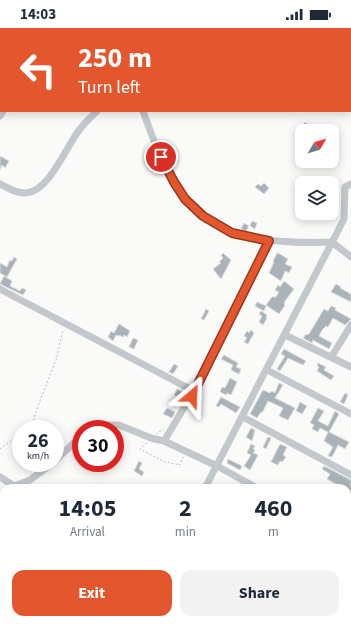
<!DOCTYPE html>
<html lang="en">
<head>
<meta charset="utf-8">
<style>
	body { margin:0; font-family:"Source Sans 3",sans-serif; background:#f2f2f3; color:#1f2937; height:100vh; display:flex; flex-direction:column; font-size:15px; white-space:nowrap }
	* { box-sizing:border-box; margin:0 }
	p { font-size:13px; color:#747a83 }
	.icon { flex:none; width:22px; height:22px; fill:none; stroke:currentColor; stroke-width:2; stroke-linecap:round; stroke-linejoin:round }
	.map { position:relative; flex:1; overflow:hidden }
	.side { position:absolute; left:0px; top:456px; width:351px; height:140px; display:flex; flex-direction:column; background:#fff; border-radius:12px 12px 0 0; box-shadow:0 2px 10px #0003 }
	.side>* { flex:none }
	.top-card { position:absolute; left:0px; top:0px; width:351px; height:84px; box-shadow:0 2px 10px #0003; background:#e4572e; color:#fff; overflow:hidden }
	.needle { width:26px; rotate:52deg }
	.fabs { position:absolute; left:295px; top:96px; display:grid; gap:8px }
	.fabs a { display:grid; place-items:center; width:44px; height:44px; border-radius:8px; background:#fff; box-shadow:0 2px 10px #0003; font-size:20px }
	.speed { position:absolute; left:12px; top:392px; display:flex; gap:8px; font-size:20px; font-weight:700; text-align:center }
	.speed>* { display:grid; place-content:center; width:52px; height:52px; border-radius:50%; background:#fff; box-shadow:0 2px 10px #0003; line-height:1 }
	.speed small { font-size:10px; font-weight:400 }
	.speed .limit { border:6px solid #d22; background:#fff; color:#111 }
	.pin { position:absolute; display:grid; place-items:center; width:34px; height:34px; color:#fff; margin:-17px; border:2px solid #fff; border-radius:50%; box-shadow:0 1px 4px #0007 }
	.me { position:absolute; width:44px; margin:-22px; rotate:26deg; stroke-linejoin:round; filter:drop-shadow(0 0 3px #0008) }
	.turn { display:flex; align-items:center; gap:14px; height:84px; padding:0 12px; font-size:18px }
	.turn .icon { width:52px; height:52px; stroke-width:2.5 }
	.turn b { display:block; font-size:28px; line-height:34px }
	.eta { display:flex; justify-content:space-evenly; align-items:center; height:68px; text-align:center }
	.eta b { font-size:24px; font-weight:700; line-height:28px }
	.cta { display:flex; gap:8px; margin-top:auto; padding:8px 12px }
	.cta a { flex:1; height:46px; border-radius:12px; background:#e4572e; color:#fff; font-size:16px; font-weight:700; line-height:46px; text-align:center }
	.cta a+a { background:#f2f2f3; color:#1f2937 }
	.status { display:flex; justify-content:space-between; align-items:center; height:28px; padding:0 20px; background:#fff; direction:ltr }
	.status svg { height:11px; fill:currentColor }
	.map>svg:first-child { display:block }
	.building { fill:#aab3b9; stroke:#dcdcda }
	.lines { fill:none; stroke-linecap:round; stroke-linejoin:round }
	.path { stroke:#bbbfc2; stroke-width:1; stroke-dasharray:2 2; stroke-linecap:butt }
	.minor { stroke:#c3c8cc; stroke-width:7 }
	.route-casing { stroke:#94391e; stroke-width:10 }
	.route { stroke:#e4572e; stroke-width:7 }
</style>
</head>
<body>
<div class="status"><b>14:03</b><svg viewBox="0 0 49 12"><path d="M0 12V9h3v3zM5 12V6h3v6zM10 12V3h3v9zM15 12V0h3v12zM26 1h20v11H26zM47 4h2v5h-2z"/></svg></div>
<div class="map">
<svg width="351" height="596" viewBox="0 0 351 596">
	<rect width="100%" height="100%" fill="#fafaf8"/>
	<path class="building" d="M 305,94 L 315,101 L 313,103 L 302,103 L 300,102 Z
		M 0,128 L 9,133 L 5,140 L 2,137 L 0,142 Z
		M 264,155 L 269,160 L 264,166 L 255,159 L 258,156 L 261,158 Z
		M 252,193 L 257,195 L 255,201 L 250,198 Z
		M 244,195 L 249,198 L 246,203 L 241,201 Z
		M 223,225 L 231,232 L 221,251 L 213,241 L 221,235 L 219,234 L 223,230 L 221,227 Z
		M 277,225 L 280,226 L 288,231 L 285,236 L 292,239 L 289,245 L 285,243 L 281,253 L 269,245 L 274,234 L 273,233 Z
		M 14,229 L 17,231 L 7,249 L 0,245 L 0,235 L 7,239 L 10,232 L 12,233 Z
		M 4,248 L 12,253 L 10,258 L 20,263 L 22,260 L 26,262 L 23,267 L 0,256 Z
		M 284,253 L 294,261 L 285,273 L 284,276 L 285,277 L 279,286 L 266,277 L 272,269 L 276,269 L 279,264 L 275,262 L 278,257 L 280,259 Z
		M 336,256 L 341,259 L 340,260 L 351,266 L 351,274 L 331,264 Z
		M 257,274 L 266,278 L 264,283 L 255,278 Z
		M 331,278 L 336,280 L 335,282 L 351,291 L 345,297 L 333,290 L 328,299 L 326,298 L 322,302 L 319,308 L 332,315 L 329,321 L 313,312 L 312,315 L 303,310 L 306,306 L 308,307 L 309,306 L 324,281 L 328,283 Z
		M 206,281 L 209,283 L 204,292 L 201,291 Z
		M 261,283 L 267,287 L 266,289 L 267,290 L 263,297 L 259,294 L 262,288 L 259,286 Z
		M 119,296 L 130,303 L 127,309 L 124,307 L 123,309 L 119,307 L 119,308 L 116,307 L 113,313 L 108,309 L 111,303 L 114,305 Z
		M 251,302 L 254,305 L 248,316 L 244,314 L 247,310 L 244,308 L 247,303 L 249,305 Z
		M 133,310 L 138,312 L 134,321 L 129,319 Z
		M 284,321 L 306,333 L 303,337 L 288,330 L 280,343 L 277,341 L 285,328 L 281,326 Z
		M 224,327 L 238,335 L 236,339 L 241,341 L 239,346 L 231,342 L 233,337 L 221,331 Z
		M 318,335 L 326,339 L 324,342 L 334,348 L 331,352 L 317,343 L 319,339 L 317,338 Z
		M 174,336 L 178,338 L 173,346 L 169,344 Z
		M 230,350 L 237,354 L 231,367 L 227,365 L 226,367 L 220,364 L 222,359 L 225,360 Z
		M 279,355 L 283,357 L 275,370 L 295,380 L 288,392 L 279,388 L 283,380 L 268,373 L 262,385 L 261,384 L 257,390 L 250,386 L 263,362 L 270,365 L 272,363 L 275,365 Z
		M 177,361 L 186,366 L 182,372 L 174,367 Z
		M 345,365 L 348,367 L 344,376 L 340,374 Z
		M 221,369 L 240,379 L 236,385 L 221,376 L 219,379 L 216,378 Z
		M 300,374 L 307,378 L 302,386 L 296,383 Z
		M 167,380 L 175,384 L 172,390 L 163,386 Z
		M 318,380 L 324,383 L 318,393 L 328,398 L 335,383 L 339,386 L 329,404 L 349,414 L 345,421 L 338,417 L 332,429 L 328,428 L 333,419 L 324,413 L 328,404 L 320,400 L 318,404 L 312,401 L 314,397 L 310,395 Z
		M 251,400 L 255,402 L 252,413 L 246,409 Z
		M 268,409 L 271,410 L 266,421 L 263,419 Z
		M 251,416 L 255,418 L 253,421 L 255,422 L 253,425 L 258,427 L 250,442 L 244,438 L 251,427 L 247,425 Z
		M 280,416 L 287,419 L 283,427 L 286,429 L 282,434 L 280,433 L 278,437 L 271,434 Z
		M 228,431 L 242,438 L 240,442 L 227,435 Z
		M 139,433 L 142,435 L 139,441 L 144,444 L 142,448 L 134,443 Z
		M 324,438 L 351,452 L 351,487 L 348,493 L 351,494 L 350,501 L 347,500 L 347,460 L 340,460 L 337,459 L 338,457 L 327,451 L 330,446 L 322,441 Z
		M 351,563 L 351,588 L 347,585 L 347,571 Z
		M 114,592 L 139,592 L 136,596 L 121,596 Z
		M 180,592 L 224,592 L 222,596 L 199,596 L 193,593 L 191,596 L 178,596 Z"/>
	<g class="lines">
		<path class="path" d="M 32,397 L 33,401
			M 26,401 L 32,397 L 38,378 L 56,332 L 63,302
			M 156,406 L 158,404 L 164,402
			M 147,415 L 140,421 L 165,434 L 180,437 L 183,429
			M 0,421 L 21,405
			M 14,592 L 41,596"/>
		<path class="minor" d="M 112,0 L 112,1
			M 178,1 L 179,0
			M 0,27 L 1,28
			M 143,83 C 153,110 166,150 185,171 C 197,185 215,198 232,205 C 237,207 244,208 250,209 C 277,215 304,215 332,214 L 351,229
			M 0,88 L 3,83
			M 0,156 C 8,160 17,166 26,165 C 50,163 66,118 80,101 C 85,94 91,89 97,83
			M 0,261 L 190,361 L 192,364 L 191,368 L 164,413 L 217,438 L 257,460
			M 285,307 L 351,339
			M 332,328 L 351,297
			M 267,342 L 351,386
			M 191,368 L 269,213
			M 243,389 L 351,447
			M 94,401 L 105,397 L 119,397 L 151,410 L 164,413
			M 55,433 L 81,408
			M 0,449 L 14,458 L 30,452 L 53,435
			M 205,460 L 344,191 L 345,159 L 351,156
			M 0,506 L 4,508
			M 347,517 L 351,509
			M 161,592 L 169,596
			M 247,592 L 255,596
			M 0,596 L 1,596
			M 307,596 L 309,592"/>
	</g>
	<g class="lines">
		<defs>
			<path id="route" d="M 161,129 L 174,154 L 185,171 L 203,188 L 232,205 L 269,213 L 192,368"/>
		</defs>
		<use href="#route" class="route-casing"/>
		<use href="#route" class="route"/>
	</g>
</svg>
<div class="fabs">
<a><svg class="needle" viewBox="-14 -14 28 28"><path d="M0-13l5 13h-10z" fill="#e53935"/><path d="M0 13l5-13h-10z" fill="#747a83"/></svg></a>
<a><svg class="icon" aria-label="layers" viewBox="0 0 24 24"><path d="M12 4l9 5-9 5-9-5zM3 14l9 5 9-5"/></svg></a>
</div>
<div class="speed"><div>26<small>km/h</small></div><div class="limit">30</div></div>
<div class="pin" style="left:161px;top:129px;background:#d93025"><svg class="icon" aria-label="arrive" viewBox="0 0 24 24"><path d="M6 21V4h12l-3 4 3 4H6"/></svg></div>
<svg class="me" style="left:192px;top:368px" viewBox="-20 -20 40 40"><path d="M0-17L14 15 0 8-14 15z" fill="#e4572e" stroke="#fff" stroke-width="4"/></svg>
<div class="top-card">
<div class="turn"><svg class="icon" aria-label="left" viewBox="0 0 24 24"><path d="M17 20v-9H6M10 6l-5 5 5 5"/></svg><div><b>250 m</b>Turn left</div></div>
</div>
<section class="side">
<div class="eta">
<div><b>14:05</b><p>Arrival</p></div>
<div><b>2</b><p>min</p></div>
<div><b>460</b><p>m</p></div>
</div>
<div class="cta"><a>Exit</a><a>Share</a></div>
</section>
</div>
</body>
</html>
